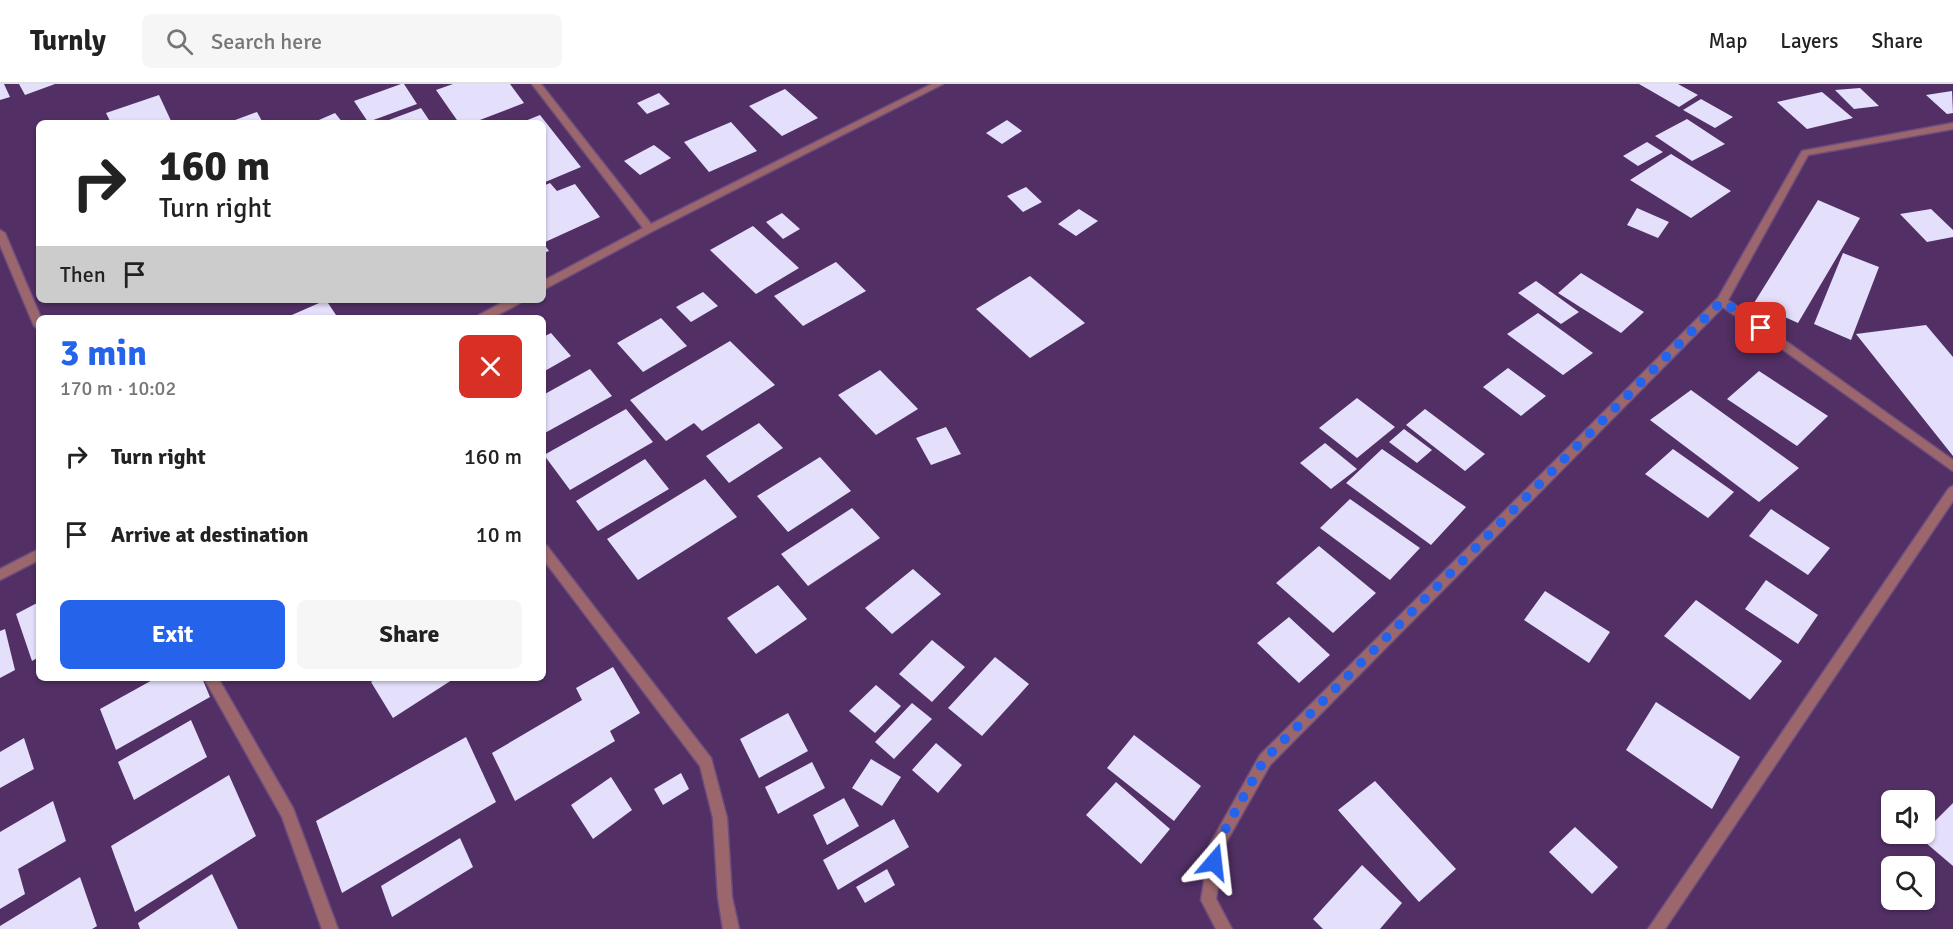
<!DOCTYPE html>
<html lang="en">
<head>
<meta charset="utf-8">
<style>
	body { margin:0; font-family:Signika,sans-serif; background:#f6f6f6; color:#222; height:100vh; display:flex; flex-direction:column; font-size:22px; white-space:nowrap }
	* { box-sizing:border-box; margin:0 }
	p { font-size:20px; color:#767676 }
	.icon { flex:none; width:33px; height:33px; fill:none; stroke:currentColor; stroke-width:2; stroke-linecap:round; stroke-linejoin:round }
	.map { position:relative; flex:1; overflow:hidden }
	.sheet { position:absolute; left:36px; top:231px; width:510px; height:366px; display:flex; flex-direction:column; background:#fff; border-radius:9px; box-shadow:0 2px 4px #0004 }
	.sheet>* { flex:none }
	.banner { position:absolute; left:36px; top:36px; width:510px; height:183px; border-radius:9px; box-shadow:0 2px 4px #0004; background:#fff; color:#222; overflow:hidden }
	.controls { position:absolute; left:1881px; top:706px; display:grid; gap:12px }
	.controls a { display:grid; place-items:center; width:54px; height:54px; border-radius:9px; background:#fff; box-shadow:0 2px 4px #0004; font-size:30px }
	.pin { position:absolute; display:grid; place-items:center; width:51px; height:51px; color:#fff; margin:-26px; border-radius:12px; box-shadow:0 3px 9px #0006 }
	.me { position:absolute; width:66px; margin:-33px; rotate:17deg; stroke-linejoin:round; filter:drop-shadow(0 0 4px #0008) }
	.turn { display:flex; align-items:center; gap:21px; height:126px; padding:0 24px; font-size:27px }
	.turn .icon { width:78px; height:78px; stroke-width:2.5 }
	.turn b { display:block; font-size:42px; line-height:51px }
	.then { display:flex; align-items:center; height:57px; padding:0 24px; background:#0003; gap:12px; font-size:22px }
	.round { display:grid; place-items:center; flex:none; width:63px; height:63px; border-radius:9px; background:#f6f6f6 }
	.overview { display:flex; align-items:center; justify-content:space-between; height:102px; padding:0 24px }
	h1 { font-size:36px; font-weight:700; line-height:45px; color:#2563eb }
	.button { display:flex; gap:12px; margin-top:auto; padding:12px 24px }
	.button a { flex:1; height:69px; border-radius:9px; background:#2563eb; color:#fff; font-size:24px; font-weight:700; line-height:69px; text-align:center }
	.button a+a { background:#f6f6f6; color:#222 }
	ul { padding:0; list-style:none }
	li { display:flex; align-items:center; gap:18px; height:78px; padding:0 24px }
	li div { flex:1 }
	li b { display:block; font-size:22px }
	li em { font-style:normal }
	header { display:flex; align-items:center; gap:36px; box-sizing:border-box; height:84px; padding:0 30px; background:#fff; border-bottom:2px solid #e0e0e0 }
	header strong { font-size:28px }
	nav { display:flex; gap:33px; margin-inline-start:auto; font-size:21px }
	.search { width:420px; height:54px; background:#f6f6f6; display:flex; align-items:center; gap:15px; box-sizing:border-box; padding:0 21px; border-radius:9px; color:#767676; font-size:22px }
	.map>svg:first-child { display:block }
	.building { fill:#e4dffb }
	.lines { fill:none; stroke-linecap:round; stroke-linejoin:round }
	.street-casing { stroke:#6d4d7e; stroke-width:3 }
	.street { fill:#9c676c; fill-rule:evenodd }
	.route { stroke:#2563eb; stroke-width:10; stroke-dasharray:0 18 }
</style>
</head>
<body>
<header>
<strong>Turnly</strong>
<div class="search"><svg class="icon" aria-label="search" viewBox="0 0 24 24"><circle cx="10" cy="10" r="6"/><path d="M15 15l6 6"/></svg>Search here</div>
<nav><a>Map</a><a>Layers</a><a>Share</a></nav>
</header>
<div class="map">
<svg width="1953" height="845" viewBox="0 0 1953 845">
	<rect width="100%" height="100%" fill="#522f64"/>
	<path class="building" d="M 0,0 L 4,0 L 10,13 L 0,16 Z
		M 19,0 L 55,0 L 25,11 Z
		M 401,0 L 404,0 L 417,20 L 368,38 L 354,17 Z
		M 453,0 L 510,0 L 524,19 L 472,39 L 459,39 L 436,6 Z
		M 1639,0 L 1678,0 L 1698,11 L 1679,23 Z
		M 1860,4 L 1879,22 L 1854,25 L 1835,6 Z
		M 785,5 L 818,34 L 782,52 L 749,22 Z
		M 1952,7 L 1953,29 L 1947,30 L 1926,11 Z
		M 1822,8 L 1853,34 L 1807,45 L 1777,18 Z
		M 659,9 L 670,20 L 647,30 L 637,19 Z
		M 159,11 L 172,39 L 111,39 L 106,29 Z
		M 1701,15 L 1733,33 L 1715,44 L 1683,26 Z
		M 421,24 L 431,39 L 381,39 Z
		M 257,28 L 263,39 L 227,39 Z
		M 335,29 L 343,39 L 312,39 Z
		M 540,31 L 581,83 L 543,99 L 543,39 L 520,39 Z
		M 1687,35 L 1725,60 L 1692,77 L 1655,52 Z
		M 1007,36 L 1022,47 L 1002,60 L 986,49 Z
		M 731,38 L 757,67 L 709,88 L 684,58 Z
		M 1647,58 L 1663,68 L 1638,82 L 1623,72 Z
		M 654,61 L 671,74 L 640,91 L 624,77 Z
		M 1671,70 L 1731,107 L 1691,134 L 1630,96 Z
		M 550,99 L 557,107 L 575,100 L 600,133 L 543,159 L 549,167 L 543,169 L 543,102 Z
		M 1026,103 L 1042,118 L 1023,128 L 1007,112 Z
		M 1818,116 L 1860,134 L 1798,239 L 1754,219 Z
		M 1637,124 L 1669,138 L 1658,154 L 1627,141 Z
		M 1079,125 L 1098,137 L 1076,152 L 1058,140 Z
		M 1931,125 L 1953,146 L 1953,153 L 1927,158 L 1900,130 Z
		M 782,129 L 800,145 L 783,155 L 766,138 Z
		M 753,142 L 799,184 L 756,210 L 710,166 Z
		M 1843,169 L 1879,183 L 1851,256 L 1814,240 Z
		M 836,178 L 866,207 L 803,242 L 774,212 Z
		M 1581,189 L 1644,228 L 1621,249 L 1558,209 Z
		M 1030,192 L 1085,239 L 1030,274 L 976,225 Z
		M 1536,197 L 1579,228 L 1561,240 L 1518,209 Z
		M 703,208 L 718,222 L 691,238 L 676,223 Z
		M 326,216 L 338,234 L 285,234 Z
		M 1538,229 L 1593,269 L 1563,291 L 1507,250 Z
		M 661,234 L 687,262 L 643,288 L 617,259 Z
		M 1926,241 L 1953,273 L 1953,372 L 1856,250 Z
		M 551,249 L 571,272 L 543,288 L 543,253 Z
		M 730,257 L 775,301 L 702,347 L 694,339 L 666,357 L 630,316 Z
		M 1508,284 L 1546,312 L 1521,332 L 1483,303 Z
		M 590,285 L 612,312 L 543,350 L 543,311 Z
		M 880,286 L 918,325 L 876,351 L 838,311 Z
		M 1759,287 L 1828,332 L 1797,362 L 1727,315 Z
		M 1691,306 L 1799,384 L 1759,418 L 1650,336 Z
		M 1357,314 L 1395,343 L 1357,374 L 1319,344 Z
		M 626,325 L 653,358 L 570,406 L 544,371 Z
		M 1425,325 L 1485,370 L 1465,387 L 1406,341 Z
		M 759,339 L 783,364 L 729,399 L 706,372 Z
		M 946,343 L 961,370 L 931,381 L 916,354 Z
		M 1404,345 L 1432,366 L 1417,379 L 1389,358 Z
		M 1325,359 L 1357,385 L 1331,405 L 1300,379 Z
		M 1382,365 L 1466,423 L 1431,461 L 1346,399 Z
		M 1673,365 L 1734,408 L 1708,434 L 1645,390 Z
		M 820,373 L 851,407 L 788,448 L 757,412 Z
		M 645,375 L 669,405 L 598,447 L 576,417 Z
		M 705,395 L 737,433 L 638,496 L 607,455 Z
		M 1350,415 L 1420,464 L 1390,496 L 1320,444 Z
		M 852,424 L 880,454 L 808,502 L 781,470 Z
		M 1771,425 L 1830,464 L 1808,491 L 1749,452 Z
		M 1319,462 L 1376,509 L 1333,549 L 1276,499 Z
		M 913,485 L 941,510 L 892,550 L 865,524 Z
		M 1766,496 L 1818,531 L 1798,560 L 1745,525 Z
		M 778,501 L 807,535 L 756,570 L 727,534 Z
		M 1545,507 L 1610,548 L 1589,579 L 1524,536 Z
		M 1696,516 L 1782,577 L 1750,616 L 1664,552 Z
		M 39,518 L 39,573 L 32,577 L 16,530 Z
		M 1289,533 L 1330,571 L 1299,599 L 1257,559 Z
		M 5,545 L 15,586 L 0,594 L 0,547 Z
		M 932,556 L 965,583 L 932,618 L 899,590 Z
		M 995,573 L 1029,600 L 982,652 L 948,624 Z
		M 613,583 L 640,629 L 610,647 L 615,657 L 515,717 L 492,669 L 582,616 L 576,604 Z
		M 156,594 L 202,594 L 210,613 L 116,666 L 100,625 Z
		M 378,594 L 455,594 L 393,634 L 371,598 Z
		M 876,601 L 901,622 L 875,649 L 849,627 Z
		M 1656,618 L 1740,673 L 1712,725 L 1626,666 Z
		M 912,619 L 932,635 L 894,675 L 875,658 Z
		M 788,629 L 808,667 L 759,694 L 740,655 Z
		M 191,636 L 207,673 L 134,716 L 118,678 Z
		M 1134,651 L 1201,702 L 1174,737 L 1107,684 Z
		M 466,653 L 496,718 L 342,809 L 316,737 Z
		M 24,654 L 34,685 L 0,704 L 0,668 Z
		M 936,659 L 962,681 L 938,709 L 912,686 Z
		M 871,675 L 901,693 L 882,722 L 852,704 Z
		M 812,678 L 825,704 L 778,730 L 765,703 Z
		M 681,689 L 689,705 L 663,721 L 654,705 Z
		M 229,691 L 256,752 L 135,828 L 111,762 Z
		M 611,693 L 632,726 L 593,755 L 571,721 Z
		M 1375,697 L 1456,785 L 1419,818 L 1338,726 Z
		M 1116,698 L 1170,745 L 1141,780 L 1086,731 Z
		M 844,714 L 859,742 L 827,761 L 813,731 Z
		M 53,717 L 66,757 L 18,785 L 25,810 L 0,825 L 0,748 Z
		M 1953,719 L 1953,782 L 1919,753 Z
		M 894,735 L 909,763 L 838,806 L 823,776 Z
		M 1575,743 L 1618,783 L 1592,810 L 1549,768 Z
		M 460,754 L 473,783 L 392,833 L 381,802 Z
		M 1362,781 L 1402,819 L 1380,845 L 1323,845 L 1313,835 Z
		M 887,785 L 895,801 L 865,819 L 856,803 Z
		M 212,790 L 238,845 L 140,845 L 138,839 Z
		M 80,793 L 97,842 L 92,845 L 0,845 L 0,842 Z"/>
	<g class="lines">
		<defs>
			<path id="street" d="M 532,0 L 541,0 L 651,140 L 932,0 L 943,0 L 653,147 L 543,206 L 543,197 L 643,144 Z
				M 1953,39 L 1953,45 L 1808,71 L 1728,216 L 1953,376 L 1953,387 L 1723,223 L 1270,681 L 1224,762 L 1216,815 L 1232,845 L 1216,845 L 1201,816 L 1210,760 L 1260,671 L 1718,214 L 1802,67 Z
				M 0,146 L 5,149 L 41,234 L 39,234 L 39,246 L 34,242 L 0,161 Z
				M 507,216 L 521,216 L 520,219 L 492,234 L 478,234 L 479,231 Z
				M 1953,402 L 1953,417 L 1665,845 L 1648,845 L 1949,404 Z
				M 543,461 L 547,462 L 711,674 L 727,734 L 732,813 L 739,845 L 723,845 L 718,813 L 713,734 L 700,682 L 543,475 Z
				M 39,465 L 39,476 L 0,496 L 0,485 Z
				M 204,594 L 218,594 L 293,724 L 338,845 L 322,845 L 282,733 Z"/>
		</defs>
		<use href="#street" class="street-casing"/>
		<use href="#street" class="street"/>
	</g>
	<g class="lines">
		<path class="route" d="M 1214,778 L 1217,760 L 1264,676 L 1722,217 L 1761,244"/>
	</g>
</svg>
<div class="controls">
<a><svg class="icon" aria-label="sound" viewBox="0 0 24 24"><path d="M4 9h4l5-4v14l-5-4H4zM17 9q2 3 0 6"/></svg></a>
<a><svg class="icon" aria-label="search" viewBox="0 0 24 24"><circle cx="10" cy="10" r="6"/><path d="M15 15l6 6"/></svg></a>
</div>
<div class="pin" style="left:1761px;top:244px;background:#d93025"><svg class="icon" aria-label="arrive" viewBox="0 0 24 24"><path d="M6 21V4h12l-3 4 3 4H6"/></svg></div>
<svg class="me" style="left:1214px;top:778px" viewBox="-20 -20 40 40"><path d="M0-17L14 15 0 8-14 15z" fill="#2563eb" stroke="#fff" stroke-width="4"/></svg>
<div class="banner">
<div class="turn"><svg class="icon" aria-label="right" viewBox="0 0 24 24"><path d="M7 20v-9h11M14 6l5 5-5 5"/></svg><div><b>160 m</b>Turn right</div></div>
<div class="then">Then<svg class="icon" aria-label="arrive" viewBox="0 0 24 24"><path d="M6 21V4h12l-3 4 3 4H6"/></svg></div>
</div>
<section class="sheet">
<div class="overview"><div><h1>3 min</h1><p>170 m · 10:02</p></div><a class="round" style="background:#d93025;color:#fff"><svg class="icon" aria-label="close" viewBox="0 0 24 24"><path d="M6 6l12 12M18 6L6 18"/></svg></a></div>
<ul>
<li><svg class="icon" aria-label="right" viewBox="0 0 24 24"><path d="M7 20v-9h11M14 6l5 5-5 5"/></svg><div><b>Turn right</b></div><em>160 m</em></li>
<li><svg class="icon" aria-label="arrive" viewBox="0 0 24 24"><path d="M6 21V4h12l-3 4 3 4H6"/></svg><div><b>Arrive at destination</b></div><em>10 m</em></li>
</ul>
<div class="button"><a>Exit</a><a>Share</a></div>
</section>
</div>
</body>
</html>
